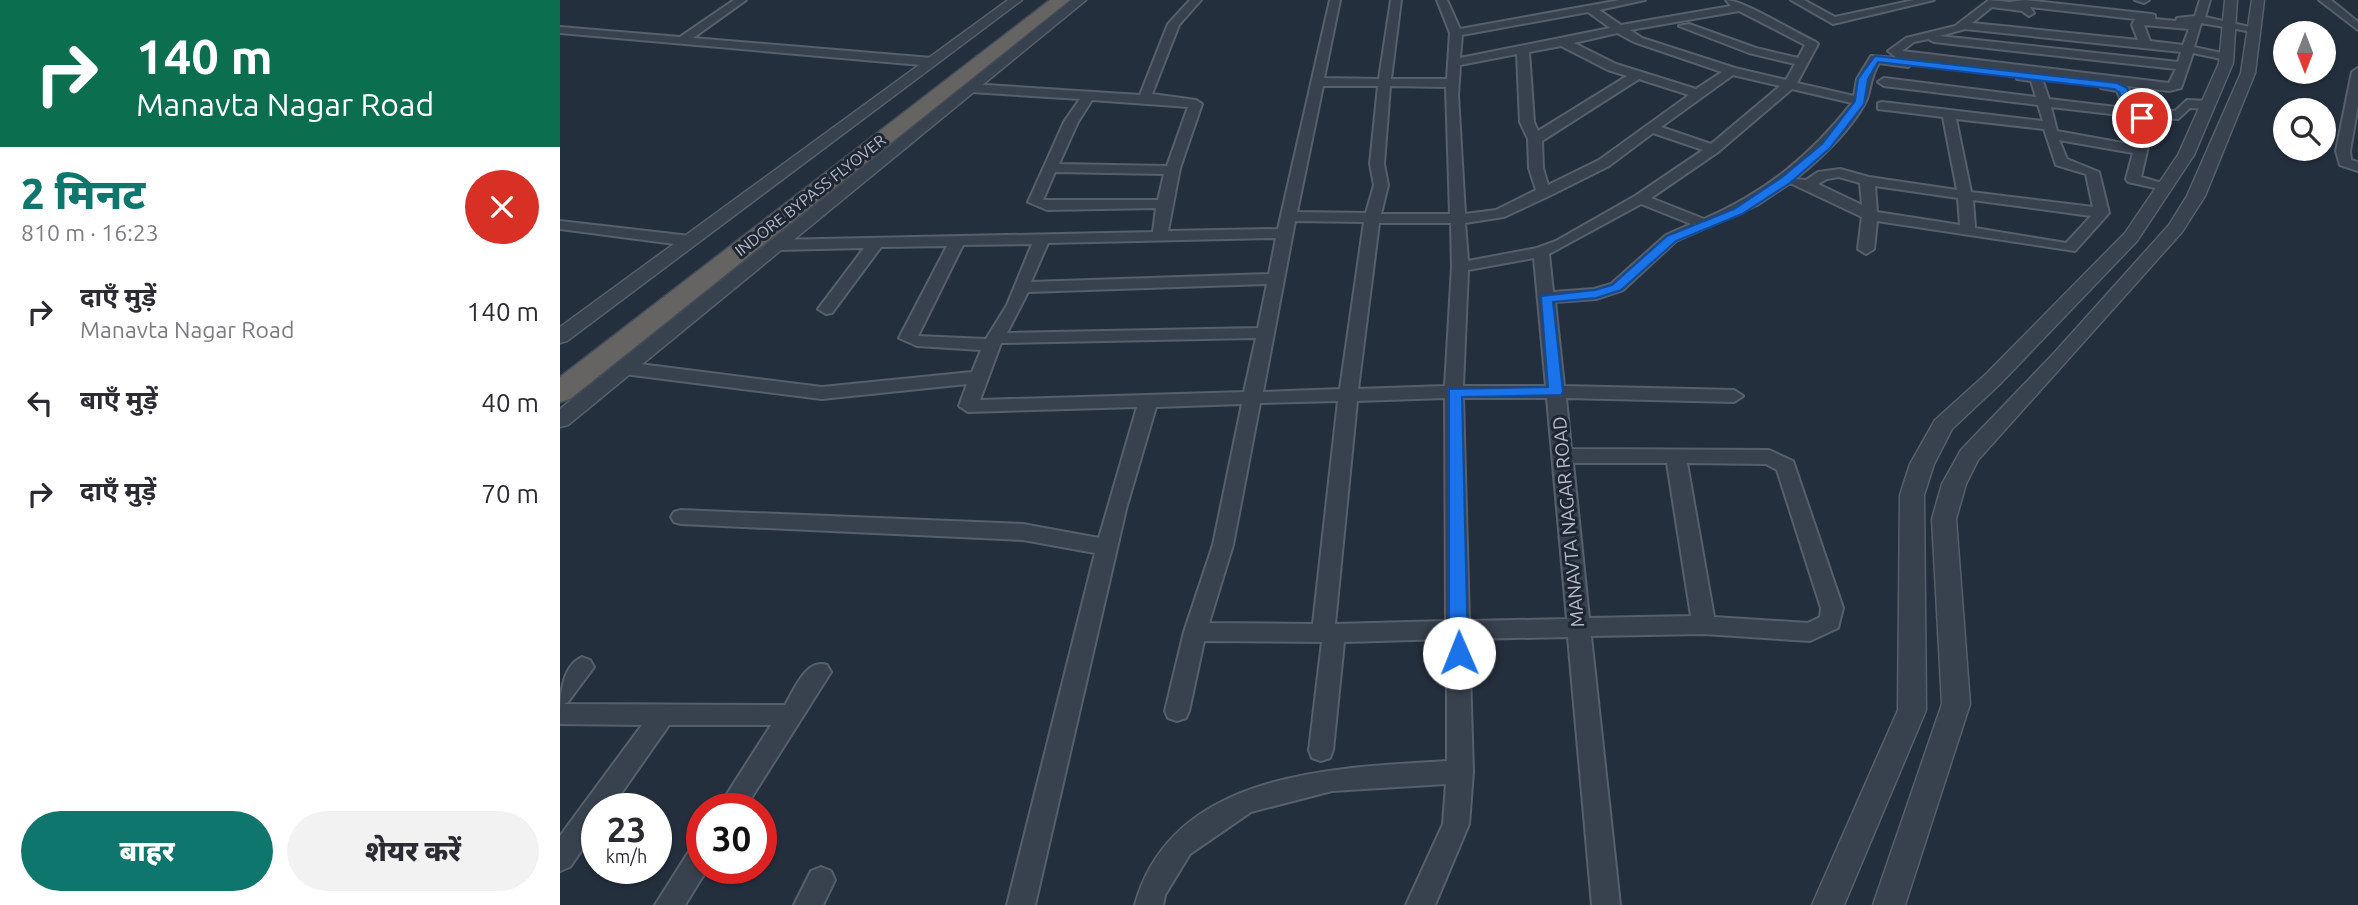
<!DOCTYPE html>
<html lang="hi">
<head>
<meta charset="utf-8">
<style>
	body { margin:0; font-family:Ubuntu,"Noto Sans Devanagari",sans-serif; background:#f2f2f3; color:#2b2b33; height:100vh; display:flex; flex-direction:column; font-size:26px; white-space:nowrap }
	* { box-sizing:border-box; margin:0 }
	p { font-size:23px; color:#7c7c81 }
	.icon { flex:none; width:38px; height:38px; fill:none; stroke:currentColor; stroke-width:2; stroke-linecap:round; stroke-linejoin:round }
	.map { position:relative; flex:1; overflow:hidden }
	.sheet { display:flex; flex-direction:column; background:#fff; width:560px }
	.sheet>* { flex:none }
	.top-card { background:#0b6e4f; color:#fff; overflow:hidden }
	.needle { width:46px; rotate:180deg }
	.buttons { position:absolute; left:1713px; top:21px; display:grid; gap:14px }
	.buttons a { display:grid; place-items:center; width:63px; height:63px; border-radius:50%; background:#fff; box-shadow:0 2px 5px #0004; font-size:35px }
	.speed { position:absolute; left:21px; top:793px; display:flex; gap:14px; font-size:35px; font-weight:700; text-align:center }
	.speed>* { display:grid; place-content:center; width:91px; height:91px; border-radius:50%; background:#fff; box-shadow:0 2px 5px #0004; line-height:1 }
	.speed small { font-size:18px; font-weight:400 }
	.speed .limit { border:10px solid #d22; background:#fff; color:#111 }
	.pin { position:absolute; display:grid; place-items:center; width:60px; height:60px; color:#fff; margin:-30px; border:4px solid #fff; border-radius:50%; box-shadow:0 2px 7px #0007 }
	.me { position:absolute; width:77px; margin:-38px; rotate:359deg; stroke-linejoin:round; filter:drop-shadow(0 0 5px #0008) }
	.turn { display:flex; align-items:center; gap:24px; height:147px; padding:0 21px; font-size:32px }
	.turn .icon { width:91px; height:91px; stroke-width:2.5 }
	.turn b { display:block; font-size:49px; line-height:60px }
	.round { display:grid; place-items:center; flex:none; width:74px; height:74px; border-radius:37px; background:#f2f2f3 }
	.overview { display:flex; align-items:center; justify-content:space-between; height:119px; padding:0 21px }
	h1 { font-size:42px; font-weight:800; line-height:52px; color:#0f766e }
	.action { display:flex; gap:14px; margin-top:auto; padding:14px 21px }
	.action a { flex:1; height:80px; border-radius:42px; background:#0f766e; color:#fff; font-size:28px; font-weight:800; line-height:80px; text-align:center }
	.action a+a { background:#f2f2f3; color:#2b2b33 }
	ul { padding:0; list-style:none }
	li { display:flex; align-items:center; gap:21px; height:91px; padding:0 21px }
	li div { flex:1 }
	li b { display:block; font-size:26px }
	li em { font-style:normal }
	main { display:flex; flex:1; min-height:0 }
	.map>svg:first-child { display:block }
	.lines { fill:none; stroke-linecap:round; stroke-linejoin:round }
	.minor-casing { stroke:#565f6c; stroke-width:4 }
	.tertiary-casing { stroke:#565f6c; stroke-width:3 }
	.trunk-casing { stroke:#434c59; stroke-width:3 }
	.minor { fill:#38414e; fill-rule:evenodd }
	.tertiary { fill:#38414e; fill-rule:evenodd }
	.trunk { fill:#656462; fill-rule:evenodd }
	.route { fill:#1a73e8; stroke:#114b97; stroke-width:2 }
	.labels { text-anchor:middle; stroke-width:6; stroke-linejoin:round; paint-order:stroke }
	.far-street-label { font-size:16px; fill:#b4bcc9; stroke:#1d2633 }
	.street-label { font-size:19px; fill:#b4bcc9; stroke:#1d2633 }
</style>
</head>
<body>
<main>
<section class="sheet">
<div class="top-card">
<div class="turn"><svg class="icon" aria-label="right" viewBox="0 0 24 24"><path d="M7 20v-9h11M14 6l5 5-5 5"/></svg><div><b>140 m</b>Manavta Nagar Road</div></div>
</div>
<div class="overview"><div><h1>2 मिनट</h1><p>810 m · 16:23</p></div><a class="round" style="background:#d93025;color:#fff"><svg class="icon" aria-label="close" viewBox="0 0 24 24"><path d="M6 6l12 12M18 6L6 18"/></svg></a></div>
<ul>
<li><svg class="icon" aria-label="right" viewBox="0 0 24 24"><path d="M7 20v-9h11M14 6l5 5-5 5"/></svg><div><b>दाएँ मुड़ें</b><p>Manavta Nagar Road</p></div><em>140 m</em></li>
<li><svg class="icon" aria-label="left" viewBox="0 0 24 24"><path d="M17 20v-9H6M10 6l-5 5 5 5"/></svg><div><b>बाएँ मुड़ें</b></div><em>40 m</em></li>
<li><svg class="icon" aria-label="right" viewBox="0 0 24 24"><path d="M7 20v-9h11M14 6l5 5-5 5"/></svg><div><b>दाएँ मुड़ें</b></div><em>70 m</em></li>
</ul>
<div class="action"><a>बाहर</a><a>शेयर करें</a></div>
</section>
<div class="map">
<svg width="1798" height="905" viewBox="0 0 1798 905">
	<rect width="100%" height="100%" fill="#242f3e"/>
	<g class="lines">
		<defs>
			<path id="minor" d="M 174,0 L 186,0 L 133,38 L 372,58 L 378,62 L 372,66 L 0,33 L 0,27 L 120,37 Z
				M 630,0 L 641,0 L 619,25 L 592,94 L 636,100 L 642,104 L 620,168 L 608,231 L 718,229 L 770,0 L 780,0 L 764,78 L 819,79 L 831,0 L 841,0 L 831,79 L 887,79 L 890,33 L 877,0 L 887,0 L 900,29 L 1060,0 L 1085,0 L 1039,10 L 1061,25 L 1171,6 L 1166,0 C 1183,0 1236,33 1256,42 L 1258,44 L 1237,83 L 1294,96 L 1297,79 L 1311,56 L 1337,58 L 1328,51 L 1346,38 L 1395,26 L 1429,0 L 1449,2 L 1465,0 L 1591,14 L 1595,15 L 1595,19 L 1616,21 L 1617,18 L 1635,16 L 1640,0 L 1650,0 L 1645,17 L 1699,29 L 1693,32 L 1641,23 L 1634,47 L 1671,55 L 1671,61 L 1633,53 L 1621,88 L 1609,91 L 1567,86 L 1577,109 L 1615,111 L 1627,100 L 1648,101 L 1654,105 L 1648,109 L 1630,108 L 1618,119 L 1585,117 L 1593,125 L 1581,177 L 1609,185 L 1609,191 L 1568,182 L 1566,179 L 1573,153 L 1499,140 L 1507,159 L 1539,172 L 1549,213 L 1515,251 L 1317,221 L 1314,249 L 1306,254 L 1298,249 L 1302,217 L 1230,183 L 1197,205 L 1116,241 L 1063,290 L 1036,299 L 995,302 L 1004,386 L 1174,390 L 1183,396 L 1174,402 L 1006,398 L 1011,449 L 1209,450 L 1233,461 L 1283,608 L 1278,628 L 1250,641 L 1144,634 L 1031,636 L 1060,905 L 1032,905 L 1008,637 L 909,639 L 913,772 L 909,824 L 875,905 L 846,905 L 883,824 L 886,784 L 772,791 L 691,812 L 630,854 L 605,895 L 603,905 L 575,905 C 612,771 774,768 887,761 L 887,639 L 784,642 L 773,750 L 770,758 L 761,761 L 752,758 L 749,750 L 762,642 L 644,641 L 629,711 L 626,718 L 617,721 L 608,718 L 605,711 L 624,632 L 653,545 L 682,404 L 596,407 L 566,509 L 475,905 L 447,905 L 535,553 L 463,540 L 121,524 L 114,522 L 111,517 L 114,512 L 121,510 L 463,524 L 539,538 L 577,407 L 408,412 L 399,406 L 407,384 L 262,399 L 64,374 L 55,368 L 64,362 L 262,387 L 412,372 L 421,350 L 357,346 L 339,338 L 387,246 L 321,247 L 272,313 L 266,314 L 258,309 L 304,248 L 216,250 L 208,245 L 216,240 L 593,232 L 596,208 L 487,210 L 468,202 L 504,122 L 520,99 L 411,92 L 405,88 L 411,84 L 580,95 L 608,24 ZM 1432,7 L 1462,11 L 1469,16 L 1474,13 L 1470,7 L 1575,19 L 1572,25 L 1578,40 L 1412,23 ZM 1179,11 L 1245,45 L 1238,58 L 1196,48 L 1129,24 L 1119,26 L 1189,53 L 1235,64 L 1226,80 L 1175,68 L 1082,38 L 1070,30 ZM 1028,12 L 1050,28 L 900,58 L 902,35 ZM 1584,25 L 1629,29 L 1623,45 L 1590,41 ZM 1405,29 L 1621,52 L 1618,62 L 1380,36 ZM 1057,33 L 1074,42 L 1162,72 L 1136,89 L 1056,64 L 1014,43 ZM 1368,39 L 1374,42 L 1616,69 L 1609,83 L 1342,51 L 1354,42 ZM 1001,46 L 1048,70 L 1067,76 L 978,131 L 974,122 L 969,52 ZM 957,54 L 960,122 L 968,139 L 969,168 L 976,190 L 936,210 L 905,214 L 898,95 L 900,65 ZM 1353,62 L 1457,73 L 1457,79 L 1471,81 L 1476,97 L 1324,78 L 1318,82 L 1324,86 L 1478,105 L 1483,121 L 1322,102 L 1318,103 L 1318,109 L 1383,117 L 1397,190 L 1309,177 L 1280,169 L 1258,172 L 1246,180 L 1235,179 C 1260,159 1289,132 1305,103 C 1311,93 1309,79 1319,63 L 1348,67 ZM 1173,75 L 1220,86 L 1151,144 L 1101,127 ZM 1481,76 L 1540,83 L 1541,88 L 1557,91 L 1564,108 L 1489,99 ZM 1079,79 L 1129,95 L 1039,160 L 988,185 L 983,168 L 982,141 ZM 763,86 L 818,86 L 810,164 L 814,185 L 806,213 L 737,212 ZM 830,86 L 886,87 L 890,214 L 821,214 L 828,185 L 824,164 ZM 1232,89 L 1292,103 C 1251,155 1205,193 1144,219 L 1091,198 L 1158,152 ZM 532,100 L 628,107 L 607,166 L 499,164 L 518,122 ZM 1491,107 L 1568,116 L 1579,126 L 1574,145 L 1497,131 ZM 1396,119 L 1484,129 L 1496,165 L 1526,174 L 1533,207 L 1411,192 ZM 1093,133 L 1143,150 L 1075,196 L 996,241 L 977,248 L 908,261 L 905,223 L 944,217 L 989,196 L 1049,166 ZM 495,172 L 604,174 L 598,200 L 483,200 ZM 1279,177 L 1300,183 L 1302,205 L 1258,184 L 1267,179 ZM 1315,186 L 1398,198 L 1400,225 L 1317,212 ZM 1413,200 L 1531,216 L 1506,243 L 1415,228 ZM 1081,204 L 1131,224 L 1106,235 L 1051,284 L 1034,289 L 993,292 L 989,254 ZM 735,221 L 804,222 L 780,389 L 703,392 ZM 819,223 L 891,223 L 892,267 L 885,386 L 798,389 ZM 716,238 L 709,274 L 471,282 L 488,243 ZM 472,244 L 447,305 L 426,339 L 358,336 L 403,245 ZM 974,258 L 986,386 L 903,386 L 908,270 ZM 707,284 L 698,328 L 447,333 L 468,292 ZM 696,338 L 684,392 L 420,400 L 441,343 ZM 885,398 L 886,621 L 775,624 L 797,401 ZM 903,398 L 987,398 L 1007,619 L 909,621 ZM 778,401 L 753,624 L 649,623 L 673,545 L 700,403 ZM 1013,463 L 1107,463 L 1131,616 L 1029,618 ZM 1127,463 L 1206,464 L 1217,470 L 1261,608 L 1260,617 L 1248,623 L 1154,617 Z
				M 1231,0 L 1244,0 L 1275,17 L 1354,0 L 1374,0 L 1273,24 Z
				M 1575,0 L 1589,0 L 1584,3 Z
				M 1759,0 L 1771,0 L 1798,22 L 1798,30 Z
				M 1798,68 L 1798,105 L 1790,151 L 1791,160 L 1798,162 L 1798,171 L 1780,165 L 1776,151 L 1792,72 Z
				M 0,221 L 130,236 L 138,241 L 130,246 L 0,229 Z
				M 22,657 L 30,660 L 34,667 L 8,702 L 4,704 L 225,705 C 235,689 246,658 267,665 L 271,672 L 185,808 L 158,808 L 211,725 L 109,725 L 51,808 L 37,808 L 37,828 L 10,867 L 0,871 L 0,836 L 82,725 L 0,724 C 0,700 0,667 22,657 Z
				M 142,841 L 142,868 L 148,868 L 125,905 L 95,905 L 133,845 Z
				M 261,867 L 271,871 L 275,880 L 263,905 L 234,905 L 251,871 Z"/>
			<path id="tertiary" d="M 448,0 L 462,0 L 7,341 L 0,343 L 0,327 Z
				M 512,0 L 526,0 L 8,425 L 0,427 L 0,409 Z
				M 1665,0 L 1677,0 L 1673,63 L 1634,155 L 1577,241 L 1440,384 L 1392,429 L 1374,464 L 1364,495 L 1366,710 L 1284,905 L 1252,905 L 1338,710 L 1340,495 L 1350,464 L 1375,420 L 1426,374 L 1565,233 L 1618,155 L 1659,63 Z
				M 1692,0 L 1704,0 L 1695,73 L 1645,196 L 1622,232 L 1418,460 L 1406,484 L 1396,519 L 1410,704 L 1345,905 L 1313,905 L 1382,704 L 1372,519 L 1382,484 L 1401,450 L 1495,352 L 1609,225 L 1627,196 L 1681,73 Z"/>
			<path id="trunk" d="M 490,0 L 510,0 L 10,399 L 0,402 L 0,377 Z"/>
		</defs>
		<use href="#minor" class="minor-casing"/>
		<use href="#tertiary" class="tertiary-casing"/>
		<use href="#trunk" class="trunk-casing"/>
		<use href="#minor" class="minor"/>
		<use href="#tertiary" class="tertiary"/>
		<use href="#trunk" class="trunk"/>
	</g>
	<path class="route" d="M 1315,56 L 1557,83 L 1567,88 L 1577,111 L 1587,118 L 1582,121 L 1569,115 L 1559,92 L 1554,89 L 1318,62 L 1308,79 L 1304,104 L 1270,148 L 1230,183 L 1182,214 L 1116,241 L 1061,290 L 1036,298 L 993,302 L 1003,392 L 1001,395 L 902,397 L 908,653 L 905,659 L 892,659 L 889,653 L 889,389 L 988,387 L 981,296 L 1035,290 L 1052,285 L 1107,236 L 1174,209 L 1221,178 L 1262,144 L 1295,101 L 1298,79 Z"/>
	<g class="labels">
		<g class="far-street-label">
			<text transform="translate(250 195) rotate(-38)" y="6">INDORE BYPASS FLYOVER</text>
		</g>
		<g class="street-label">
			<text transform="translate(1008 522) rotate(-95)" y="7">MANAVTA NAGAR ROAD</text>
		</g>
	</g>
</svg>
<div class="buttons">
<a><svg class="needle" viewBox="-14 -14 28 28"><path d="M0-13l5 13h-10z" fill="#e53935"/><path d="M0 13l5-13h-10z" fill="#7c7c81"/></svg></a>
<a><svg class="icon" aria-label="search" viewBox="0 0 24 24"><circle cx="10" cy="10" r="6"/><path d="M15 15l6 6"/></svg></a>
</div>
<div class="speed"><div>23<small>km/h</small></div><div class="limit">30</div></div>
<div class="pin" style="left:1582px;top:118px;background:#d93025"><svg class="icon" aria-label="arrive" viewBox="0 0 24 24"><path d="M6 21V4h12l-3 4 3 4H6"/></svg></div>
<svg class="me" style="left:899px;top:653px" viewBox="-20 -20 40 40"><circle r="19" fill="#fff"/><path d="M0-13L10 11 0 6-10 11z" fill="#1a73e8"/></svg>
</div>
</main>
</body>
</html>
